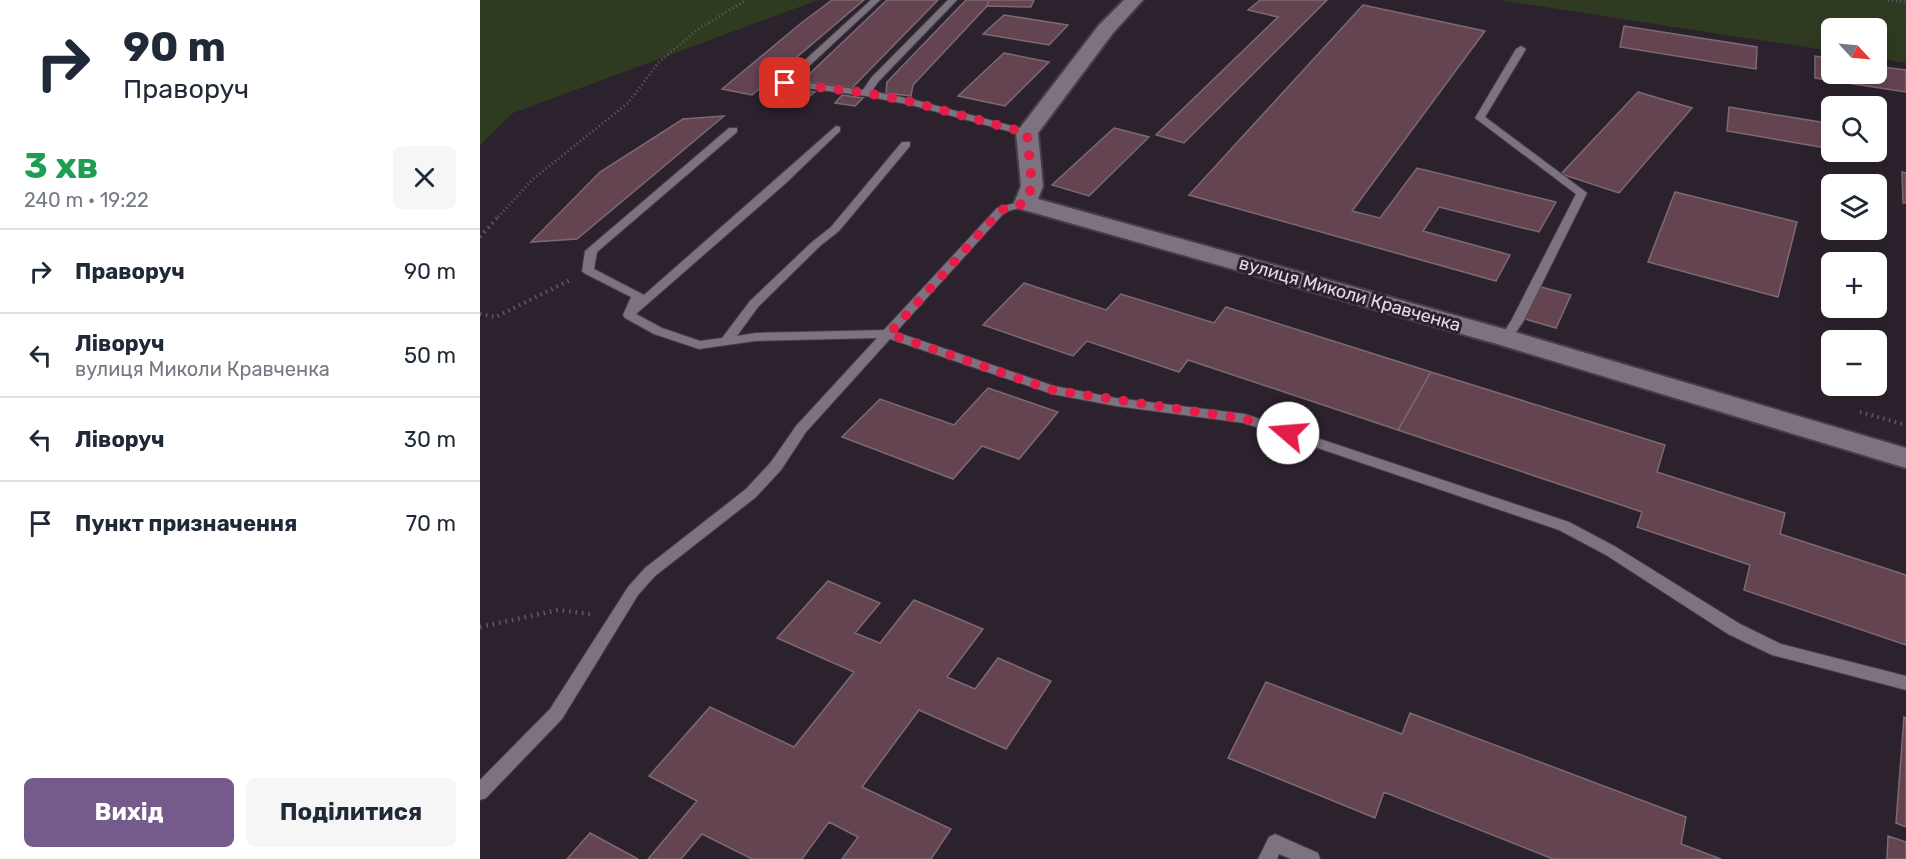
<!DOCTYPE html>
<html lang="uk">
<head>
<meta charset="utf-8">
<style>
	body { margin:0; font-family:Rubik,sans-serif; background:#f6f6f7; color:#1f2937; height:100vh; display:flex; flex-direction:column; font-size:22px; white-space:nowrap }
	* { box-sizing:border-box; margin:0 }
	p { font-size:20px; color:#747a83 }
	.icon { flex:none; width:33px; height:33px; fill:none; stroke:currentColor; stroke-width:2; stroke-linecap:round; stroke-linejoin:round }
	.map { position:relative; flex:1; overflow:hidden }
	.side { display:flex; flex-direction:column; background:#fff; width:480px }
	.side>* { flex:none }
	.banner { background:#fff; color:#1f2937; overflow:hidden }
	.needle { width:39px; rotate:116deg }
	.controls { position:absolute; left:1341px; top:18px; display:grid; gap:12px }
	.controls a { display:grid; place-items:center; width:66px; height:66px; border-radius:9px; background:#fff; box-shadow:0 6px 24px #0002; font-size:30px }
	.pin { position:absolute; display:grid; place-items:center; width:51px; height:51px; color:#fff; margin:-26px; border-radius:12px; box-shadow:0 3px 9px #0006 }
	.me { position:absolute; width:66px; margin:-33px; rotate:288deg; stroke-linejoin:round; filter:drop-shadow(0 0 4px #0008) }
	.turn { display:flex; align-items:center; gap:21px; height:126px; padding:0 24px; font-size:27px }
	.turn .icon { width:78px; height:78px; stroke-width:2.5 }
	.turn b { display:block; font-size:42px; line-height:51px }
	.round { display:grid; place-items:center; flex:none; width:63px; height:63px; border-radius:9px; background:#f6f6f7 }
	.summary { display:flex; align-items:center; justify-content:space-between; height:102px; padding:0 24px }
	h1 { font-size:36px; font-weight:700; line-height:45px; color:#1e9e55 }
	.primary-button { display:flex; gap:12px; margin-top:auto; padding:12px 24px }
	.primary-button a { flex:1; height:69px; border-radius:9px; background:#745b8c; color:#fff; font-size:24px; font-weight:700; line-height:69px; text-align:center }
	.primary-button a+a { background:#f6f6f7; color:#1f2937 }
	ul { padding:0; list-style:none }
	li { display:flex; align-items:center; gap:18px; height:84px; padding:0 24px; border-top:2px solid #e0e1e3 }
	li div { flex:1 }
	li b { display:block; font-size:22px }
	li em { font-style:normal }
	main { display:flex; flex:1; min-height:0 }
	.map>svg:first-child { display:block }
	.green { fill:#2f3b21 }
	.building { fill:#654451; stroke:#7c6a70; stroke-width:1.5 }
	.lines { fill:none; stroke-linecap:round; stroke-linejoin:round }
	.lane-casing { stroke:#453e46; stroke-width:2 }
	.street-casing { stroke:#453e46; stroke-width:4 }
	.path-far2 { stroke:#645b65; stroke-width:3; stroke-dasharray:1 3; stroke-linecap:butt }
	.path-far1 { stroke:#645b65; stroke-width:4; stroke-dasharray:1.5 4.5; stroke-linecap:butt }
	.path { stroke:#645b65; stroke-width:4.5; stroke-dasharray:1.5 5; stroke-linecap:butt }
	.lane { fill:#7d727f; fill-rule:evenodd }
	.street { fill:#7d727f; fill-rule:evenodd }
	.route { stroke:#e11d48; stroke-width:10; stroke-dasharray:0 18 }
	.labels { text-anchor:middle; stroke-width:6; stroke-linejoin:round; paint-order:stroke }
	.street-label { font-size:18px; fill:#e2dce3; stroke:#2c222d }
</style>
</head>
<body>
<main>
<section class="side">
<div class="banner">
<div class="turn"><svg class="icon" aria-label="right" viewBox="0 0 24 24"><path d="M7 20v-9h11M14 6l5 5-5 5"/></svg><div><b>90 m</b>Праворуч</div></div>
</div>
<div class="summary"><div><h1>3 хв</h1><p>240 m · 19:22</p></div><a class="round"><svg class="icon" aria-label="close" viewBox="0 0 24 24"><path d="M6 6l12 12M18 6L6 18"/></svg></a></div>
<ul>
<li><svg class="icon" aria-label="right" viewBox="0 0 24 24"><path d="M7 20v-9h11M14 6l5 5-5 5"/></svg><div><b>Праворуч</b></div><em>90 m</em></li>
<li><svg class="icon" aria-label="left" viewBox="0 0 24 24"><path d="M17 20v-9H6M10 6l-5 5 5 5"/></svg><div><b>Ліворуч</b><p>вулиця Миколи Кравченка</p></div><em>50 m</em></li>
<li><svg class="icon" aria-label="left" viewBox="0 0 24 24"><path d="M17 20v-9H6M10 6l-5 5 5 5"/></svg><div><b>Ліворуч</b></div><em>30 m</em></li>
<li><svg class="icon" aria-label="arrive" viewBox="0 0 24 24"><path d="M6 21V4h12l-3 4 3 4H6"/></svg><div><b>Пункт призначення</b></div><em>70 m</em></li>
</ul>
<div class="primary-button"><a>Вихід</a><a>Поділитися</a></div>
</section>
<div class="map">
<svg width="1426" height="859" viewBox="0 0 1426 859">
	<rect width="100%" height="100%" fill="#2c222d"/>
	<path class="green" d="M 0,0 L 338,0 L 33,113 L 0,145 Z
		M 1020,0 L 1426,0 L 1426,63 L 1397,58 L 1396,28 L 1352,28 L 1351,51 Z"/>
	<path class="building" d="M 352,0 L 384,0 L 272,95 L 242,89 L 320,24 Z
		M 407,0 L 458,0 L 372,88 L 322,81 Z
		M 486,0 L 509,0 L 507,6 L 433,85 L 431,96 L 406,93 L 407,82 Z
		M 509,0 L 554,0 L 551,7 L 507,6 Z
		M 780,0 L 847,0 L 704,143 L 676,135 L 798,17 L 768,10 Z
		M 883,5 L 1005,31 L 872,211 L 900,218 L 937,168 L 1076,202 L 1059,232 L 959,207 L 943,231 L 1030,255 L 1016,281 L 709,195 Z
		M 524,15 L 588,25 L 569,45 L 503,34 Z
		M 1144,26 L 1277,47 L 1276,69 L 1140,47 Z
		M 524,53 L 569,62 L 525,106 L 478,96 Z
		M 1335,56 L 1352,59 L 1352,74 L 1396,74 L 1396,66 L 1426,70 L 1426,92 L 1335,78 Z
		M 315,89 L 335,92 L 326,99 L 307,96 Z
		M 1158,92 L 1212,108 L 1139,193 L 1081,174 Z
		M 362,95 L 383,98 L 375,106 L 355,103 Z
		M 1249,107 L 1352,124 L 1352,149 L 1247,131 Z
		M 244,116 L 97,239 L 51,242 L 120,172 L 203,119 Z
		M 634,128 L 669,137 L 609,196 L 572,185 Z
		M 1422,172 L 1426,173 L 1426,203 L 1423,203 Z
		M 1195,192 L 1317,222 L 1298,297 L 1168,262 Z
		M 544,283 L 626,310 L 641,294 L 734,323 L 746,307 L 951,372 L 918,430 L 708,360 L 699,372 L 607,341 L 593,356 L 503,325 Z
		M 1061,287 L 1091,295 L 1076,328 L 1045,319 Z
		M 951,372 L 1185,445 L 1177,472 L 1305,513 L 1300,534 L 1426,575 L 1426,645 L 1264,590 L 1270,565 L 1157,527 L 1162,512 L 918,430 Z
		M 508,388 L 578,412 L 539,459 L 502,446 L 473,479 L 362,437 L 400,399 L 474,425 Z
		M 348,581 L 400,603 L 375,633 L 400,643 L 434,600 L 503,629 L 467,677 L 495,689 L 518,658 L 571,681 L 526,749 L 439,710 L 382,787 L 471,829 L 451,859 L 362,859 L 378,837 L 349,822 L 322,859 L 272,859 L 222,834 L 201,859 L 168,859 L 217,801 L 169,776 L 230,707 L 314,747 L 374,672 L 297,638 Z
		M 786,682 L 922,734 L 930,713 L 1206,817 L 1201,844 L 1241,859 L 1073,859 L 904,792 L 895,818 L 748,758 Z
		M 1424,717 L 1426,718 L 1426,827 L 1416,823 Z
		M 110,833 L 158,859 L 87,859 Z
		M 1408,836 L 1426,842 L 1426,859 L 1407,859 Z"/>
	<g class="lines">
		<defs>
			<path id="lane" d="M 391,0 L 400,0 L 313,81 L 383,90 L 391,78 L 468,0 L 477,0 L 398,82 L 392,91 L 435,100 L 551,131 L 551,135 L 543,135 L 431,105 L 386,96 L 302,85 L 302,81 Z
				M 1041,46 L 1046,49 L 1005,117 L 1107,193 L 1043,322 L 1030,341 L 1026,342 L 1020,338 L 1031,321 L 1096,194 L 995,118 L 1036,49 Z
				M 356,126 L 360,127 L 360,131 L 306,183 L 156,314 L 182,328 L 220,341 L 242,338 L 270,301 L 332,242 L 351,227 L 422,142 L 430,142 L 430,146 L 359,231 L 340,246 L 278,307 L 257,336 L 275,333 L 404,330 L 517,208 L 545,200 L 549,201 L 549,205 L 525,212 L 416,332 L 574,386 L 636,398 L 765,414 L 1089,522 L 1136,547 L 1260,624 L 1301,644 L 1426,676 L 1426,690 L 1292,655 L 1248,634 L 1126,555 L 1079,530 L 764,423 L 636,406 L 572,394 L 410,339 L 326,432 L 301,470 L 276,497 L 175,576 L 158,595 L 82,719 L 6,798 L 0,800 L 0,780 L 70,709 L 148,587 L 165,568 L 266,489 L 291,462 L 316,426 L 397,338 L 275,341 L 219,349 L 174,334 L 145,318 L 143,315 L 151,297 L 104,273 L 102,271 L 105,251 L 249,128 L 257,128 L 257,132 L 117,252 L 114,269 L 164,295 Z
				M 795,834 L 838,853 L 840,859 L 811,859 L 799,854 L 797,859 L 778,859 L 789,837 Z"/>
			<path id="street" d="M 644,0 L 663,0 L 633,33 L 558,133 L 563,186 L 558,199 L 1035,332 L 1426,448 L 1426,468 L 1017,344 L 537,208 L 534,203 L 541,186 L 536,133 L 619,25 Z"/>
		</defs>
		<use href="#lane" class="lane-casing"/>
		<use href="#street" class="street-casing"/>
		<path class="path-far2" d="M 1408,0 L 1426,2
			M 18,217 L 53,179 L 148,103 L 179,62 L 217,30 L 266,0"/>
		<path class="path-far1" d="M 0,237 L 20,215
			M 0,314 L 16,317 L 90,280
			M 1380,412 L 1426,425"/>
		<path class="path" d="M 0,627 L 78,610 L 110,614"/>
		<use href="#lane" class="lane"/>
		<use href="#street" class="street"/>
	</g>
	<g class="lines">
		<path class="route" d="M 305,83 L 386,93 L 432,102 L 547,133 L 552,186 L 545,203 L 521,210 L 409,334 L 572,390 L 765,419 L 808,433"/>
	</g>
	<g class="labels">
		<g class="street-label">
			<text transform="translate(870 294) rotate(16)" y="6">вулиця Миколи Кравченка</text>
		</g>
	</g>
</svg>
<div class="controls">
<a><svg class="needle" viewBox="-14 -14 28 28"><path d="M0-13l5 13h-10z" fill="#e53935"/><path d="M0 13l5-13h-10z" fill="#747a83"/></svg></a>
<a><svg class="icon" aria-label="search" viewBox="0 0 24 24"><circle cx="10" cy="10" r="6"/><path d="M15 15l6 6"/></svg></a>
<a><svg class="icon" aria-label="layers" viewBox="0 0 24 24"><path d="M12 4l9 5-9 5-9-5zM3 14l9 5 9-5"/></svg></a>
<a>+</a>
<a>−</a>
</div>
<div class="pin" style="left:305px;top:83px;background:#d93025"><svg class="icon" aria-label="arrive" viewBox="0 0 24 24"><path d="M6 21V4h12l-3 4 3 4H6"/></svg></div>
<svg class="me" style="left:808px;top:433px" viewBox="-20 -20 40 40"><circle r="19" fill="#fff"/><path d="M0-13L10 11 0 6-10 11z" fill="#e11d48"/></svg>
</div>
</main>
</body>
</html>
